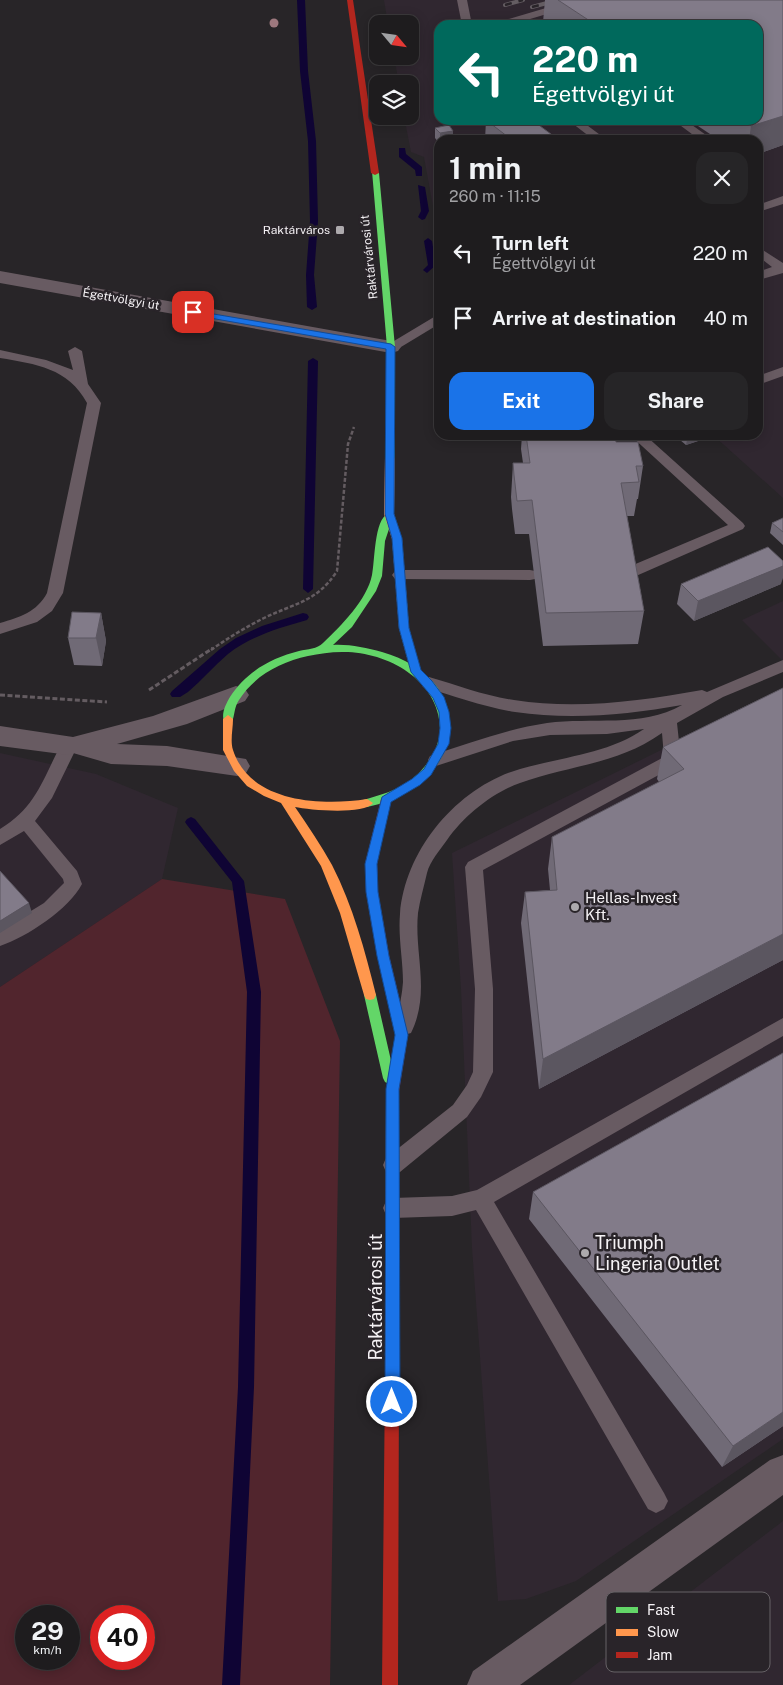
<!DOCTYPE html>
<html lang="en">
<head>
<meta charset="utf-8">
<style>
	body { margin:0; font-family:"Public Sans",sans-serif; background:#262527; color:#f1f3f6; height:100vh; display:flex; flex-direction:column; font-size:19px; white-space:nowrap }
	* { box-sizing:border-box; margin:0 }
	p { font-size:16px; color:#a1a1a4 }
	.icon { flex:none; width:28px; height:28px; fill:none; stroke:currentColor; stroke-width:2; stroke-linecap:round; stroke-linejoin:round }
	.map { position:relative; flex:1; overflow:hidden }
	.side { position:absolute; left:434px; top:135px; width:329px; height:305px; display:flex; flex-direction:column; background:#1e1c1e; border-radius:15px; box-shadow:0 2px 12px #0003,0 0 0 1px #3c3a3c }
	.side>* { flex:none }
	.hud { position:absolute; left:434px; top:20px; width:329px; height:105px; border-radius:15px; box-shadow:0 2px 12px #0003,0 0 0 1px #3c3a3c; background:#00695c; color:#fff; overflow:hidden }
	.needle { width:32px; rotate:119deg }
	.controls { position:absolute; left:369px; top:15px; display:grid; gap:10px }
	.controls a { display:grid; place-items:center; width:50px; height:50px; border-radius:10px; background:#1e1c1e; box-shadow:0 2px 12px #0003,0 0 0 1px #3c3a3c; font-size:25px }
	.speed { position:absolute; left:15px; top:1605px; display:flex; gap:10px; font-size:25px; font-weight:700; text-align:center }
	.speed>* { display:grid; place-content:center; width:65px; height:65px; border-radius:50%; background:#1e1c1e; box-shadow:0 2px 12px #0003,0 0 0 1px #3c3a3c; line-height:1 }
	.speed small { font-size:12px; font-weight:400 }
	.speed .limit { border:8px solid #d22; background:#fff; color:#111 }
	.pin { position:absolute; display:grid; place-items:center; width:42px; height:42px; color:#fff; margin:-21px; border-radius:10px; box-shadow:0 2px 8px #0006 }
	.me { position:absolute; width:55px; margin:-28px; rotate:0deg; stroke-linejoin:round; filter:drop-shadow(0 0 4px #0008) }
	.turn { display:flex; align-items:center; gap:18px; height:105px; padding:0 15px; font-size:22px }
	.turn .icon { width:65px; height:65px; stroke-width:2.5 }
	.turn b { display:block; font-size:35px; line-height:42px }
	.round { display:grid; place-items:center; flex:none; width:52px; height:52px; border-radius:15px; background:#262527 }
	.head { display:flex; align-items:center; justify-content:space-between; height:85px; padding:0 15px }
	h1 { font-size:30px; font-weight:700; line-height:38px }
	.primary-button { display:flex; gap:10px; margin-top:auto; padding:10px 15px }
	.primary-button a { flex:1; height:58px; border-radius:15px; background:#1a73e8; color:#fff; font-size:20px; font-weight:700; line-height:58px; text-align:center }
	.primary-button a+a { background:#262527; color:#f1f3f6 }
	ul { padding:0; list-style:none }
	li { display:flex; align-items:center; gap:15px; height:65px; padding:0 15px }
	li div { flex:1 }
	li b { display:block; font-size:19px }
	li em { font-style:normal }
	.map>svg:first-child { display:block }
	.built { fill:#302730; fill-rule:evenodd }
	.green { fill:#51252d; fill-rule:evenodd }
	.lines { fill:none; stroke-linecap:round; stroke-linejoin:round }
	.stream { fill:#0f0434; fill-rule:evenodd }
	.path-far1 { stroke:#645c61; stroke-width:2.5; stroke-dasharray:4 2; stroke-linecap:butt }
	.path { stroke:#645c61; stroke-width:3; stroke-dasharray:5 2.5; stroke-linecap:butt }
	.lane { fill:#685b62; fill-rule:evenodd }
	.street { fill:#685b62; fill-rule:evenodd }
	.fast { fill:#63d668; fill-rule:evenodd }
	.slow { fill:#ff974d; fill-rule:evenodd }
	.jam { fill:#b3261e; fill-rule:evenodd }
	.rail-casing { stroke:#645d62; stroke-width:4 }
	.rail { stroke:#292429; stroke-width:2.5; stroke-dasharray:7; stroke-linecap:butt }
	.tree { fill:#9d787e }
	.wall { fill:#706a76 }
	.shaded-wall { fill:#5b5660 }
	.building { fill:#827b89; stroke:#5b5660 }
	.route { fill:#1a73e8; stroke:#114b97 }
	.poi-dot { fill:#adaaad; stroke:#292429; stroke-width:2 }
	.labels { text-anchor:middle; stroke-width:5; stroke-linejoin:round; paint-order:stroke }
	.far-poi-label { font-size:12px; fill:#f5f2f5; stroke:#292429; text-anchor:end }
	.far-street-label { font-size:12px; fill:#f5f2f5; stroke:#292429 }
	.poi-label { font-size:15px; fill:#f5f2f5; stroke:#292429; text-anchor:start }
	.near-poi-label { font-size:18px; fill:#f5f2f5; stroke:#292429; text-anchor:start }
	.near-street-label { font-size:18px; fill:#f5f2f5; stroke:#292429 }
	.key { fill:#292429; stroke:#666266; stroke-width:1 }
	.key-label { font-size:14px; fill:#f5f2f5 }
</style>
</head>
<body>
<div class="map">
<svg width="783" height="1685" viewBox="0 0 783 1685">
	<rect width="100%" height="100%" fill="#282528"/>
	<path class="built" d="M 384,0 L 783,0 L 783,498 L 713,435 L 758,435 L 758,140 L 439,140 L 439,216 L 435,217 L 424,157 L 411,152 L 404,116 L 410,116 L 410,84 L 399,84 L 394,56 L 410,56 L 410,24 L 388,24 ZM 439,25 L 758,25 L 758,120 L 439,120 Z
		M 783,601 L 783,661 L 742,620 Z
		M 783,690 L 783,1439 L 576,1581 L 526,1599 L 498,1601 L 472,1248 L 461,989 L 452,853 Z
		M 0,753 L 96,774 L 178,808 L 162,879 L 0,987 Z
		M 783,1521 L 783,1685 L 569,1685 Z"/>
	<path class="green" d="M 162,879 L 285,899 L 340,1041 L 330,1685 L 0,1685 L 0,987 ZM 69,1616 L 69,1659 L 26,1659 L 26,1616 ZM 101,1616 L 144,1616 L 144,1659 L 101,1659 Z"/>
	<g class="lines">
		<path class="stream" d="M 297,0 L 305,0 L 308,71 L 316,141 L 318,221 L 314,275 L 317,307 L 312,310 L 307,307 L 306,275 L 310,221 L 308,141 L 300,71 Z
			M 399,148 L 405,148 L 406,154 L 422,167 L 422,176 L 416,176 L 415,170 L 399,157 Z
			M 418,185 L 425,187 L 429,211 L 425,219 L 422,220 L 418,217 L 421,211 Z
			M 428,238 L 432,241 L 436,265 L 427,273 L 423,270 L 428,265 L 424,241 Z
			M 313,358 L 318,361 L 313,589 L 308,593 L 303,589 L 308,361 Z
			M 303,613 L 307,614 L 309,617 L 307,620 C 279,628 251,636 228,654 C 214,666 202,680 188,692 L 180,697 L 172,697 L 170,694 L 172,691 L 220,649 L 236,638 L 262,626 Z
			M 191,817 L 195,819 L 244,881 L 261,992 L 254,1387 L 240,1685 L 222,1685 L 238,1387 L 247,992 L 232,882 L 187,825 L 185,822 L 187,819 Z"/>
		<path class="path-far1" d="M 211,650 C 228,638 246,627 264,618 C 295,603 317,602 337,571 L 348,444 L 354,427"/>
		<path class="path" d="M 149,690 L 213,648
			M 0,695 L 107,702"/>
		<path class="lane" d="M 457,0 L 467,0 L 472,25 L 462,25 Z
			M 573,0 L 589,0 L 587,2 L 510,25 L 494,25 L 495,23 Z
			M 568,120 L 580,120 L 607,140 L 594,140 Z
			M 673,120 L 685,120 L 713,140 L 700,140 Z
			M 783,196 L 783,204 L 758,212 L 758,205 Z
			M 758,247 L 783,263 L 783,273 L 758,280 L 758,272 L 772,267 L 758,256 Z
			M 439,314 L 439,324 L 396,350 L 386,350 L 384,347 Z
			M 75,347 L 82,351 L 88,384 L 101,403 L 63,593 L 52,611 L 37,622 L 0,634 L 0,623 C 20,617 37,612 47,593 L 87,403 C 68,368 36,364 0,358 L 0,350 L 46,360 L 73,370 L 68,351 Z
			M 783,367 L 783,376 L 758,385 L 758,376 Z
			M 630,435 L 645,435 L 743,523 L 745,526 L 743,529 L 636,576 L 626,576 L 623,572 L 626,568 L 728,525 Z
			M 400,570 L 530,570 L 535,571 L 538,575 L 535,579 L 530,580 L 395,579 L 392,575 L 395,571 Z
			M 783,660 L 783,672 L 723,697 L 677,723 L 681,760 L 679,764 L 483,870 L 493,989 L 493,1072 L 481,1097 L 467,1117 L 400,1172 L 393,1174 L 386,1172 L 383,1165 L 386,1158 L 453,1105 L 467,1085 L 473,1072 L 475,989 L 465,867 L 468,862 L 664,757 L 662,733 C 617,765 569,765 520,783 C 492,793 464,816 447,840 C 440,850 430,861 427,873 C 424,886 420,900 418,913 C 414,954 431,992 411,1033 L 404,1035 L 397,1033 L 394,1027 C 398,1012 402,998 403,982 C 403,960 398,937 400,914 C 405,852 453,793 511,772 C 555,757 605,756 644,729 L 607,734 L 550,735 L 513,741 L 436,766 L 430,764 L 428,760 L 430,756 C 469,743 507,729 547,723 C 592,717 641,728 682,705 C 627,715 570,720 515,712 C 484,707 454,696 423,687 L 421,683 L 423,679 L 429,677 C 457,685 485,696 514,700 C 577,710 640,701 702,690 L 707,692 Z
			M 69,739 L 83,741 L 85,745 L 83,749 L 75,751 L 52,798 L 35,821 L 77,871 L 82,884 C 69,909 27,937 0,946 L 0,930 L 44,903 L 64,883 L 63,879 L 24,831 L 0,845 L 0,829 C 38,806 43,777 63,741 Z
			M 783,1018 L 783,1036 L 494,1202 L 664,1493 L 668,1501 L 664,1509 L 656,1513 L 648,1509 L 476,1210 L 452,1216 L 393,1218 L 386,1215 L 383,1208 L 386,1201 L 393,1198 L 452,1196 L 477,1190 Z"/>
		<path class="street" d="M 0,271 L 391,341 L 398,343 L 401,347 L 398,351 L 391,353 L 0,283 Z
			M 236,686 L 245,689 L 249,695 L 245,701 L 187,724 L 117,744 L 167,746 L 246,759 L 250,766 L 246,773 L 237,776 L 167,766 L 111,764 L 73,753 L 69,755 L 0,746 L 0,726 L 73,737 L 153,716 Z
			M 783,1455 L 783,1495 L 520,1685 L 467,1685 L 473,1671 L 770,1460 Z"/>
		<path class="fast" d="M 372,171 L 379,173 L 395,347 L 395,458 L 390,461 L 385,458 L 387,347 Z
			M 388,514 L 393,517 L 385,541 L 382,576 L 376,591 L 352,627 L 333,645 C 349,644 366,648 382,652 C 484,682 465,787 367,807 L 363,806 L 361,803 L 363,800 C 380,795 397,791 412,779 C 427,767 440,748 440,728 C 439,679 385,651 342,652 C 330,652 319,654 308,656 C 280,662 254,676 239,700 C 234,707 235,715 232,722 L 224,722 C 221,713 226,704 230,697 C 246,672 271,658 299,651 C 308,649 317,649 323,643 C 341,626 367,600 372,575 C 375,562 374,519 388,514 Z
			M 370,990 L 374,991 L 376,995 L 395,1078 L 393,1082 L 389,1084 L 385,1082 L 383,1078 L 364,995 L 366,991 Z"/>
		<path class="slow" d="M 390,455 L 395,458 L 394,514 L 402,539 L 409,628 L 421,672 L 416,676 L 411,672 L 399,628 L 392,539 L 384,514 L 385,458 Z
			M 228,715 L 233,719 C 233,729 230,741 233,750 C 250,803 322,806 367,799 L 373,803 C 364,815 309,810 295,807 C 308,826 321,845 332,865 C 353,906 365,951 376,995 L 374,999 L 370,1000 L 366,999 L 364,995 L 340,913 L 321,866 L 281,803 L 264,796 L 247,786 L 234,771 L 223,750 L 223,719 Z
			M 392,1094 L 397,1096 L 398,1100 L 399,1378 L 397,1383 L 392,1385 L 387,1383 L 385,1378 L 386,1100 L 387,1096 Z"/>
		<path class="jam" d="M 347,0 L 353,0 L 379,173 L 375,175 L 371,173 Z
			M 386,795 L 391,799 L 377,864 L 378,892 L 389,955 L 408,1035 L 397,1104 L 392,1106 L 387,1104 L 386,1089 L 396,1035 L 377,955 L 366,892 L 365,864 L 381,799 Z
			M 392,1371 L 397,1373 L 399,1378 L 398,1685 L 382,1685 L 385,1378 L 387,1373 Z"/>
		<defs>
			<path id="rail" d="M 505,5 L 523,0
				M 532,7 L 558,0"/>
		</defs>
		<use href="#rail" class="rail-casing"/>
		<use href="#rail" class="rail"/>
	</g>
	<circle class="tree" cx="274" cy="23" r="4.5"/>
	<path class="wall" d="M 545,0 L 783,0 L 783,145 L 758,154 L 758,140 L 719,140 L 689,120 L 758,120 L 758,25 L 548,25 L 543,22 Z
		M 486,120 L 559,140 L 485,140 Z
		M 435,128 L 453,140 L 439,140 L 439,143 L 435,138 Z
		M 522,435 L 614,435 L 616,442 L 643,466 L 638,499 L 637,499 L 634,516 L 627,516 L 644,611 L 638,644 L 543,646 L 529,534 L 515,534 L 512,509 L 511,497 L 513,463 L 523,463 L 521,449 Z
		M 674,435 L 708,435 L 707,438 L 686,445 Z
		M 783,518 L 783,545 L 770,533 L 772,523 Z
		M 681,584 L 781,584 L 694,621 L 677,604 Z
		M 101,613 L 106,641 L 102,666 L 74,665 L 68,638 Z
		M 783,688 L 783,960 L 539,1089 L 521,923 L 525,892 L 550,890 L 548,869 L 552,837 L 659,782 L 657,779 L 663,747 Z
		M 783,1053 L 783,1426 L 722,1467 L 529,1219 L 533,1192 Z"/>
	<path class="shaded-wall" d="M 783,116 L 783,145 L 758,154 L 758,140 L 749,140 L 751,126 Z
		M 453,131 L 453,140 L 440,140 L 440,133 Z
		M 688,435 L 708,435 L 707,438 L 686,445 Z
		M 783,566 L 783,578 L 781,584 L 694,621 L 698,601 Z
		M 101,613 L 106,641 L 102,666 L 96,638 Z
		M 29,903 L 32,913 L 0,933 L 0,921 Z
		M 783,934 L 783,960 L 539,1089 L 543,1059 Z
		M 783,1412 L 783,1426 L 722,1467 L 733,1446 Z"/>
	<path class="building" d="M 558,0 L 783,0 L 783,116 L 751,126 L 742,120 L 758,120 L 758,25 L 596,25 Z
		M 486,120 L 532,120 L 559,140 L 512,140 Z
		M 449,125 L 453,131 L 440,133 L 435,128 Z
		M 526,435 L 614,435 L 616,442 L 638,442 L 643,466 L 636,466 L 639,482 L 621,483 L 644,611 L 546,613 L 532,500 L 517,501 L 514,475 L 513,463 L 530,463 Z
		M 783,518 L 783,532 L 772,523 Z
		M 768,547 L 783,561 L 783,566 L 698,601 L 681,584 Z
		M 72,612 L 101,613 L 96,638 L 68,638 Z
		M 783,688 L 783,934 L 543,1059 L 525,892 L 557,890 L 552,837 L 684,769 L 663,747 Z
		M 0,871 L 29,903 L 0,921 Z
		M 783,1053 L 783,1412 L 733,1446 L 533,1192 Z"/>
	<path class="route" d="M 190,310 L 391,344 L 395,347 L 394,514 L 402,538 L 409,628 L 421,670 L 432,681 L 444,697 L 449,712 L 451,728 L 449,744 L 431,775 L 420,785 L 391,802 L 377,864 L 378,892 L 389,956 L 408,1035 L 399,1089 L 400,1402 L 398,1407 L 392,1409 L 387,1407 L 385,1402 L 386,1089 L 395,1035 L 377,956 L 366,892 L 365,864 L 382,797 L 412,779 L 424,769 L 438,744 L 440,728 L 439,712 L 433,698 L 411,672 L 399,628 L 392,538 L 385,514 L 386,349 L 193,315 L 190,314 Z"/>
	<g class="poi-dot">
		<rect x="335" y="225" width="10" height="10" rx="2.5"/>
		<circle cx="575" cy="907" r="5"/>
		<circle cx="585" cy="1253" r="5"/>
	</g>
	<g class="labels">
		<g class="far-poi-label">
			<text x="330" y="234">Raktárváros</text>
		</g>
		<g class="far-street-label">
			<text transform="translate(369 257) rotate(-96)" y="4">Raktárvárosi út</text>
			<text transform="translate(121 299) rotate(10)" y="4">Égettvölgyi út</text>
		</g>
		<g class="poi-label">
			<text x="585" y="903">Hellas-Invest<tspan x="585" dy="17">Kft.</tspan></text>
		</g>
		<g class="near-poi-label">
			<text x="595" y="1249">Triumph<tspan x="595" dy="21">Lingeria Outlet</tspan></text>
		</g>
		<g class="near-street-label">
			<text transform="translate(376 1297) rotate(-90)" y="6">Raktárvárosi út</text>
		</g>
	</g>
	<rect x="606" y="1592" width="164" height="80" rx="8" class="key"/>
	<rect x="616" y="1607" width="22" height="6" fill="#63d668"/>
	<rect x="616" y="1629" width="22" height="7" fill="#ff974d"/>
	<rect x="616" y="1652" width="22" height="6" fill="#b3261e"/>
	<g class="key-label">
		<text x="647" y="1615">Fast</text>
		<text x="647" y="1637">Slow</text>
		<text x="647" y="1660">Jam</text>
	</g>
</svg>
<div class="controls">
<a><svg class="needle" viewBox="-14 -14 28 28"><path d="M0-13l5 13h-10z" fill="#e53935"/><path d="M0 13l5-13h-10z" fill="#a1a1a4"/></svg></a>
<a><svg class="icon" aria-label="layers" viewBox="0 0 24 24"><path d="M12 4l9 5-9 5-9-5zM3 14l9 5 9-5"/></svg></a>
</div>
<div class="speed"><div>29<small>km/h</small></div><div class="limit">40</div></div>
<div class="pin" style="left:193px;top:312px;background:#d93025"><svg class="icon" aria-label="arrive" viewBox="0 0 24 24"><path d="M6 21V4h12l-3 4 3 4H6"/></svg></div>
<svg class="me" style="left:392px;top:1402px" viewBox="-20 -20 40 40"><circle r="17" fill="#1a73e8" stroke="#fff" stroke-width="3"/><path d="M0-11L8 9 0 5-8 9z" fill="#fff"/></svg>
<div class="hud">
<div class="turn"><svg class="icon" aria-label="left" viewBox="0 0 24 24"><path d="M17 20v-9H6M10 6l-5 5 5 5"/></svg><div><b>220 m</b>Égettvölgyi út</div></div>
</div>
<section class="side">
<div class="head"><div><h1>1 min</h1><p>260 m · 11:15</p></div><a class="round"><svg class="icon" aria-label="close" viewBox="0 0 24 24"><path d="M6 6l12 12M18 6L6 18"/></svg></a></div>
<ul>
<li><svg class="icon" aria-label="left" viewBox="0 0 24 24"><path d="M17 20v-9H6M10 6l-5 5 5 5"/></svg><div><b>Turn left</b><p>Égettvölgyi út</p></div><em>220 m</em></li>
<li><svg class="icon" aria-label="arrive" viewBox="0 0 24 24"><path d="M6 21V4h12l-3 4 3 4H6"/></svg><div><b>Arrive at destination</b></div><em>40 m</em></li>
</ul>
<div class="primary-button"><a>Exit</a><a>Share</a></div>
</section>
</div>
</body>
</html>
